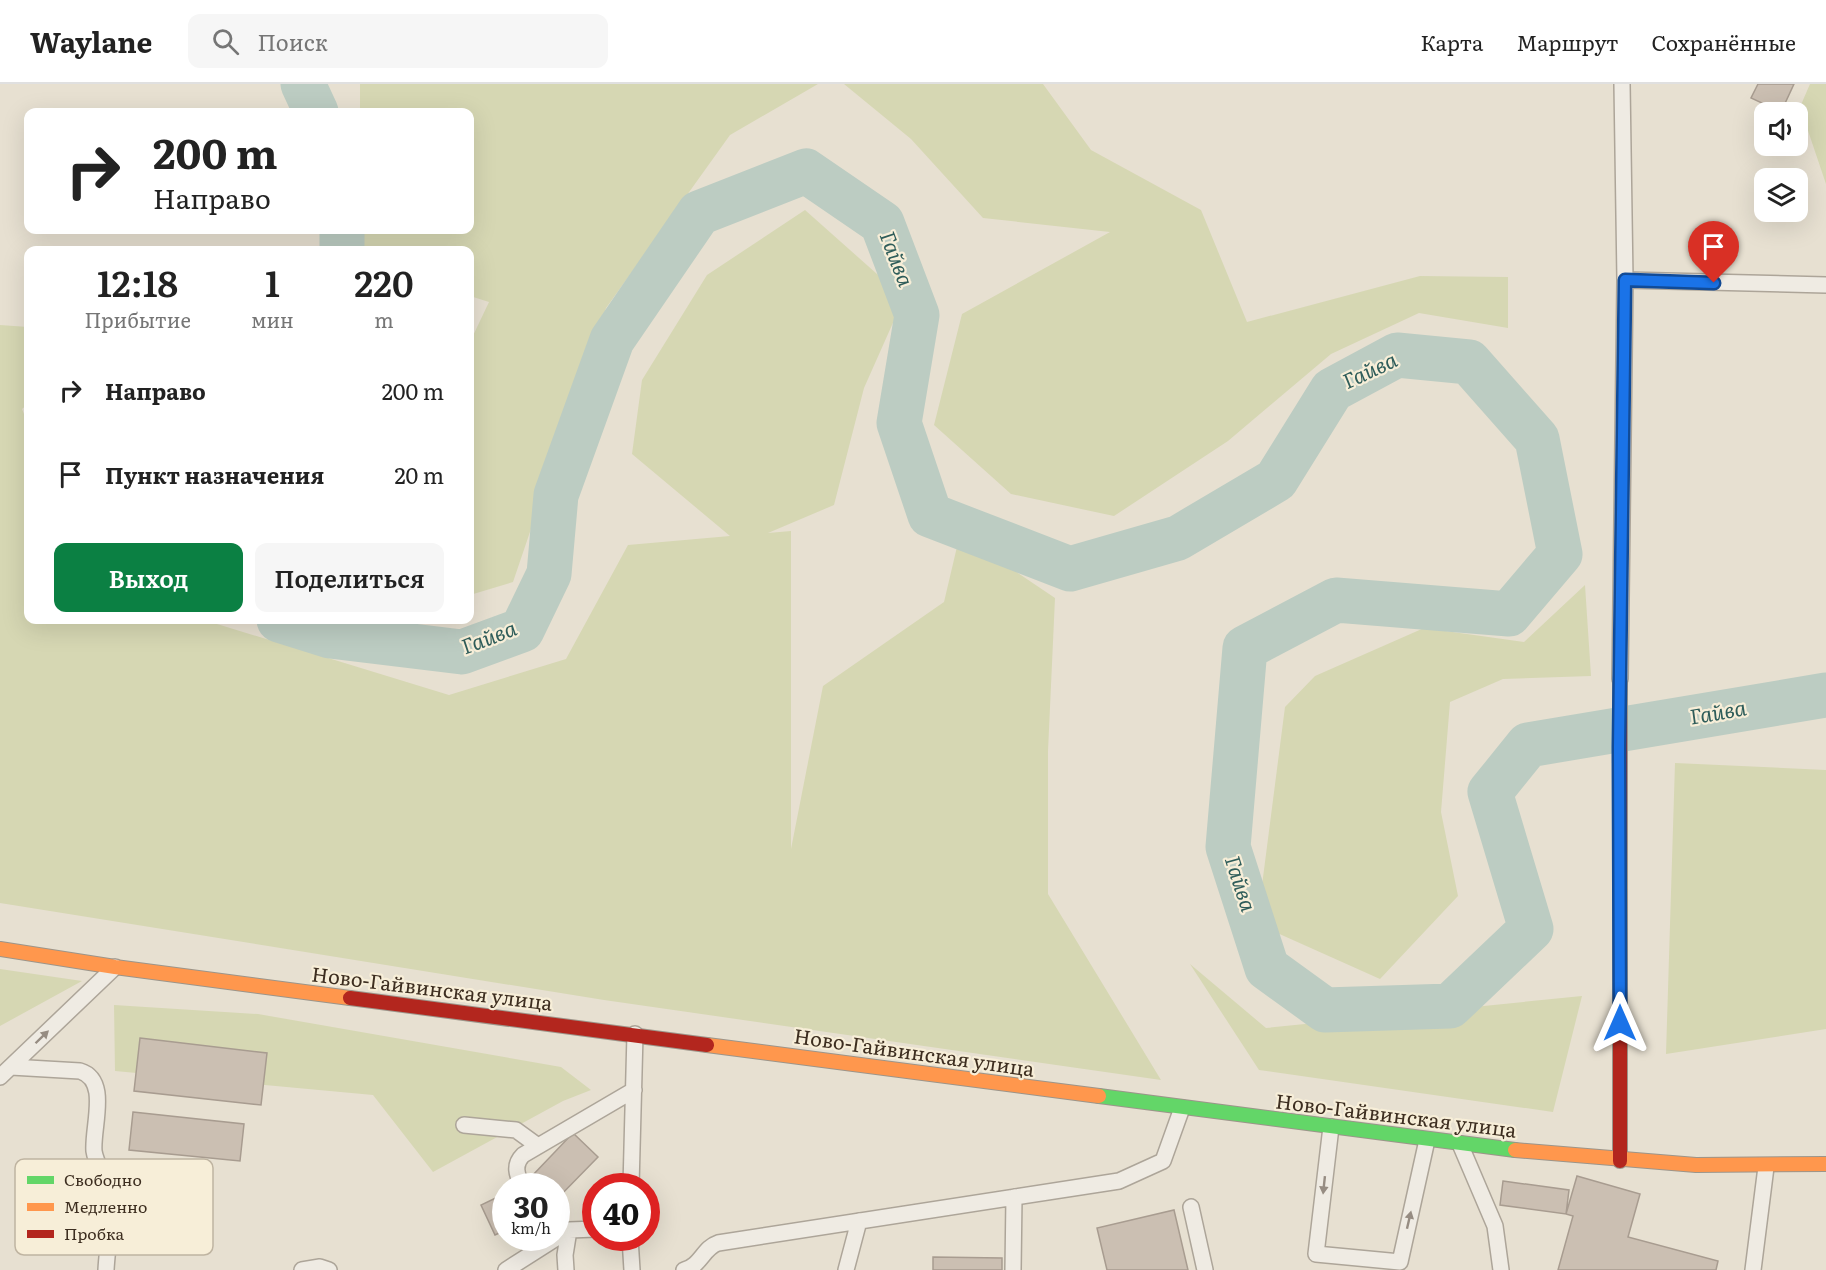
<!DOCTYPE html>
<html lang="ru">
<head>
<meta charset="utf-8">
<style>
	body { margin:0; font-family:Literata,serif; background:#f6f6f6; color:#222; height:100vh; display:flex; flex-direction:column; font-size:22px; white-space:nowrap }
	* { box-sizing:border-box; margin:0 }
	p { font-size:20px; color:#767676 }
	.icon { flex:none; width:33px; height:33px; fill:none; stroke:currentColor; stroke-width:2; stroke-linecap:round; stroke-linejoin:round }
	.map { position:relative; flex:1; overflow:hidden }
	.side { position:absolute; left:24px; top:162px; width:450px; height:378px; display:flex; flex-direction:column; background:#fff; border-radius:12px; box-shadow:0 6px 24px #0002 }
	.side>* { flex:none }
	.hud { position:absolute; left:24px; top:24px; width:450px; height:126px; border-radius:12px; box-shadow:0 6px 24px #0002; background:#fff; color:#222; overflow:hidden }
	.tools { position:absolute; left:1754px; top:18px; display:grid; gap:12px }
	.tools a { display:grid; place-items:center; width:54px; height:54px; border-radius:12px; background:#fff; box-shadow:0 6px 24px #0002; font-size:30px }
	.speed { position:absolute; left:492px; top:1089px; display:flex; gap:12px; font-size:30px; font-weight:700; text-align:center }
	.speed>* { display:grid; place-content:center; width:78px; height:78px; border-radius:50%; background:#fff; box-shadow:0 6px 24px #0002; line-height:1 }
	.speed small { font-size:15px; font-weight:400 }
	.speed .limit { border:9px solid #d22; background:#fff; color:#111 }
	.pin { position:absolute; display:grid; place-items:center; width:51px; height:51px; color:#fff; margin:-62px -26px; border-radius:50% 50% 50% 0; rotate:-45deg; box-shadow:0 0 6px #0007 }
	.pin .icon { rotate:45deg }
	.me { position:absolute; width:66px; margin:-33px; rotate:0deg; stroke-linejoin:round; filter:drop-shadow(0 0 4px #0008) }
	.turn { display:flex; align-items:center; gap:21px; height:126px; padding:0 30px; font-size:27px }
	.turn .icon { width:78px; height:78px; stroke-width:2.5 }
	.turn b { display:block; font-size:42px; line-height:51px }
	.eta { display:flex; justify-content:space-evenly; align-items:center; height:102px; text-align:center }
	.eta b { font-size:36px; font-weight:600; line-height:42px }
	.button { display:flex; gap:12px; margin-top:auto; padding:12px 30px }
	.button a { flex:1; height:69px; border-radius:12px; background:#0b8043; color:#fff; font-size:24px; font-weight:600; line-height:69px; text-align:center }
	.button a+a { background:#f6f6f6; color:#222 }
	ul { padding:0; list-style:none }
	li { display:flex; align-items:center; gap:18px; height:84px; padding:0 30px }
	li div { flex:1 }
	li b { display:block; font-size:22px }
	li em { font-style:normal }
	header { display:flex; align-items:center; gap:36px; box-sizing:border-box; height:84px; padding:0 30px; background:#fff; border-bottom:2px solid #e0e0e0 }
	header strong { font-size:28px }
	nav { display:flex; gap:33px; margin-inline-start:auto; font-size:21px }
	.search { width:420px; height:54px; background:#f6f6f6; display:flex; align-items:center; gap:15px; box-sizing:border-box; padding:0 21px; border-radius:12px; color:#767676; font-size:22px }
	.map>svg:first-child { display:block }
	.green { fill:#d6d7b3 }
	.lines { fill:none; stroke-linecap:round; stroke-linejoin:round }
	.river { stroke:#bcccc2; stroke-width:45 }
	.building { fill:#cbbfb2; stroke:#a89c90; stroke-width:1.5 }
	.lane-casing { stroke:#ada599; stroke-width:18 }
	.fast-casing { stroke:#9c958a; stroke-width:16 }
	.slow-casing { stroke:#9c958a; stroke-width:16 }
	.jam-casing { stroke:#9c958a; stroke-width:16 }
	.lane { stroke:#efebe3; stroke-width:15 }
	.fast { stroke:#63d668; stroke-width:14 }
	.slow { stroke:#ff974d; stroke-width:14 }
	.jam { stroke:#b3261e; stroke-width:14 }
	.oneway { fill:#968c82 }
	.route-casing { stroke:#114b97; stroke-width:15 }
	.route { stroke:#1a73e8; stroke-width:10 }
	.labels { text-anchor:middle; stroke-width:4.5; stroke-linejoin:round; paint-order:stroke }
	.street-label { font-size:20px; fill:#3d2e20; stroke:#f7eed8 }
	.water-label { font-size:21px; font-style:italic; fill:#2f5d5a; stroke:#f7eed8 }
	.key { fill:#f7eed8; stroke:#bfb4a1; stroke-width:1.5 }
	.key-label { font-size:16px; fill:#3d2e20 }
</style>
</head>
<body>
<header>
<strong>Waylane</strong>
<div class="search"><svg class="icon" aria-label="search" viewBox="0 0 24 24"><circle cx="10" cy="10" r="6"/><path d="M15 15l6 6"/></svg>Поиск</div>
<nav><a>Карта</a><a>Маршрут</a><a>Сохранённые</a></nav>
</header>
<div class="map">
<svg width="1826" height="1186" viewBox="0 0 1826 1186">
	<rect width="100%" height="100%" fill="#e7e0d1"/>
	<path class="green" d="M 360,0 L 818,0 L 730,51 L 606,224 L 513,498 L 470,511 L 470,258 L 489,218 L 470,212 L 470,166 L 363,166 L 363,146 L 470,146 L 470,28 L 360,28 Z
		M 844,0 L 1043,0 L 1091,66 L 1201,126 L 1247,238 L 1420,192 L 1508,193 L 1508,244 L 1419,229 L 1331,270 L 1228,357 L 1114,432 L 1011,410 L 934,341 L 962,230 L 1110,148 L 983,134 L 911,55 Z
		M 1810,0 L 1826,0 L 1826,100 L 1800,23 Z
		M 805,126 L 904,214 L 864,304 L 834,421 L 768,449 L 791,447 L 791,765 L 823,602 L 944,518 L 960,450 L 1055,514 L 1048,667 L 1048,810 L 1161,996 L 604,916 L 0,819 L 0,241 L 28,243 L 28,320 L 22,325 L 28,340 L 28,536 L 204,536 L 449,611 L 566,575 L 628,461 L 730,452 L 632,370 L 642,296 L 707,191 Z
		M 1585,501 L 1591,592 L 1503,595 L 1450,618 L 1441,728 L 1458,812 L 1380,895 L 1257,840 L 1285,623 L 1315,592 L 1424,544 L 1524,558 Z
		M 1675,679 L 1826,686 L 1826,945 L 1666,970 Z
		M 1190,880 L 1266,944 L 1582,912 L 1553,1028 L 1259,986 Z
		M 0,885 L 82,897 L 0,942 Z
		M 114,921 L 258,930 L 561,983 L 591,1006 L 563,1017 L 433,1088 L 373,1011 L 115,987 Z"/>
	<g class="lines">
		<path class="river" d="M 303,0 L 316,28
			M 342,166 L 342,146
			M 279,536 L 330,552 L 462,568 L 522,546 L 549,490 L 556,411 L 612,256 L 699,129 L 806,87 L 882,139 L 917,231 L 899,339 L 930,431 L 1070,485 L 1178,454 L 1276,396 L 1332,306 L 1397,271 L 1469,278 L 1537,355 L 1560,470 L 1509,530 L 1336,516 L 1245,564 L 1228,763 L 1267,884 L 1325,926 L 1450,922 L 1531,845 L 1490,708 L 1528,661 L 1826,611"/>
	</g>
	<path class="building" d="M 1758,0 L 1794,0 L 1781,28 L 1751,14 Z
		M 140,954 L 267,969 L 261,1021 L 134,1007 Z
		M 133,1028 L 244,1040 L 240,1077 L 129,1066 Z
		M 573,1049 L 598,1073 L 556,1116 L 556,1102 L 541,1102 L 531,1093 Z
		M 1577,1092 L 1640,1110 L 1628,1153 L 1718,1177 L 1716,1186 L 1558,1186 L 1573,1132 L 1566,1130 Z
		M 1503,1097 L 1569,1106 L 1566,1130 L 1500,1121 Z
		M 504,1110 L 506,1146 L 495,1151 L 481,1121 Z
		M 1174,1126 L 1188,1186 L 1107,1186 L 1097,1144 Z
		M 933,1173 L 1002,1174 L 1002,1186 L 933,1186 Z"/>
	<g class="lines">
		<defs>
			<path id="lane" d="M 1625,196 L 1826,201
				M 1620,595 L 1625,196 L 1622,0
				M 11,983 L 80,987 C 110,996 92,1043 94,1067 C 96,1081 106,1092 109,1106 C 114,1129 107,1163 106,1186
				M 0,993 L 115,883
				M 464,1041 L 516,1046 L 538,1062
				M 1331,1043 L 1316,1170 L 1400,1178 L 1427,1056
				M 1460,1060 L 1495,1142 L 1501,1186
				M 522,1102 C 517,1091 513,1081 523,1071 L 634,1006
				M 631,1102 L 635,950
				M 1191,1123 L 1205,1186
				M 630,1154 L 632,1186
				M 302,1186 L 320,1183 L 329,1186
				M 506,1186 L 569,1146 L 596,1145
				M 566,1186 L 565,1171 L 569,1146
				M 684,1186 C 701,1182 703,1164 718,1159 L 1119,1097 L 1163,1077 L 1182,1024
				M 846,1186 L 859,1137
				M 1013,1186 L 1014,1113
				M 1753,1186 L 1766,1083"/>
			<path id="fast" d="M 1099,1012 L 1515,1066"/>
			<path id="slow" d="M 0,865 L 115,883 L 350,914
				M 707,961 L 1099,1012
				M 1515,1066 L 1696,1081 L 1826,1080"/>
			<path id="jam" d="M 1620,595 L 1620,1077
				M 350,914 L 707,961"/>
		</defs>
		<use href="#lane" class="lane-casing"/>
		<use href="#fast" class="fast-casing"/>
		<use href="#slow" class="slow-casing"/>
		<use href="#jam" class="jam-casing"/>
		<use href="#lane" class="lane"/>
		<use href="#fast" class="fast"/>
		<use href="#slow" class="slow"/>
		<use href="#jam" class="jam"/>
	</g>
	<defs><path id="oneway-solid" d="M-6-.8H1V-3.2L6.5 0L1 3.2V.8H-6Z" transform="scale(1.5)"/></defs>
	<g class="oneway">
		<use href="#oneway-solid" transform="translate(42 953) rotate(-44)"/>
		<use href="#oneway-solid" transform="translate(1324 1101) rotate(96)"/>
		<use href="#oneway-solid" transform="translate(1409 1136) rotate(-77)"/>
	</g>
	<g class="lines">
		<defs>
			<path id="route" d="M 1620,939 L 1619,663 L 1625,196 L 1714,199"/>
		</defs>
		<use href="#route" class="route-casing"/>
		<use href="#route" class="route"/>
	</g>
	<g class="labels">
		<g class="street-label">
			<text transform="translate(432 905) rotate(7)" y="7">Ново-Гайвинская улица</text>
			<text transform="translate(914 969) rotate(8)" y="7">Ново-Гайвинская улица</text>
			<text transform="translate(1396 1032) rotate(7)" y="7">Ново-Гайвинская улица</text>
		</g>
		<g class="water-label">
			<text transform="translate(896 175) rotate(69)" y="7">Гайва</text>
			<text transform="translate(1370 287) rotate(-25)" y="7">Гайва</text>
			<text transform="translate(489 554) rotate(-21)" y="7">Гайва</text>
			<text transform="translate(1718 629) rotate(-10)" y="7">Гайва</text>
			<text transform="translate(1240 800) rotate(72)" y="7">Гайва</text>
		</g>
	</g>
	<rect x="15" y="1075" width="198" height="96" rx="9" class="key"/>
	<rect x="27" y="1092" width="27" height="8" fill="#63d668"/>
	<rect x="27" y="1119" width="27" height="8" fill="#ff974d"/>
	<rect x="27" y="1146" width="27" height="8" fill="#b3261e"/>
	<g class="key-label">
		<text x="64" y="1102">Свободно</text>
		<text x="64" y="1129">Медленно</text>
		<text x="64" y="1156">Пробка</text>
	</g>
</svg>
<div class="tools">
<a><svg class="icon" aria-label="sound" viewBox="0 0 24 24"><path d="M4 9h4l5-4v14l-5-4H4zM17 9q2 3 0 6"/></svg></a>
<a><svg class="icon" aria-label="layers" viewBox="0 0 24 24"><path d="M12 4l9 5-9 5-9-5zM3 14l9 5 9-5"/></svg></a>
</div>
<div class="speed"><div>30<small>km/h</small></div><div class="limit">40</div></div>
<div class="pin" style="left:1714px;top:199px;background:#d93025"><svg class="icon" aria-label="arrive" viewBox="0 0 24 24"><path d="M6 21V4h12l-3 4 3 4H6"/></svg></div>
<svg class="me" style="left:1620px;top:939px" viewBox="-20 -20 40 40"><path d="M0-17L14 15 0 8-14 15z" fill="#1a73e8" stroke="#fff" stroke-width="4"/></svg>
<div class="hud">
<div class="turn"><svg class="icon" aria-label="right" viewBox="0 0 24 24"><path d="M7 20v-9h11M14 6l5 5-5 5"/></svg><div><b>200 m</b>Направо</div></div>
</div>
<section class="side">
<div class="eta">
<div><b>12:18</b><p>Прибытие</p></div>
<div><b>1</b><p>мин</p></div>
<div><b>220</b><p>m</p></div>
</div>
<ul>
<li><svg class="icon" aria-label="right" viewBox="0 0 24 24"><path d="M7 20v-9h11M14 6l5 5-5 5"/></svg><div><b>Направо</b></div><em>200 m</em></li>
<li><svg class="icon" aria-label="arrive" viewBox="0 0 24 24"><path d="M6 21V4h12l-3 4 3 4H6"/></svg><div><b>Пункт назначения</b></div><em>20 m</em></li>
</ul>
<div class="button"><a>Выход</a><a>Поделиться</a></div>
</section>
</div>
</body>
</html>
